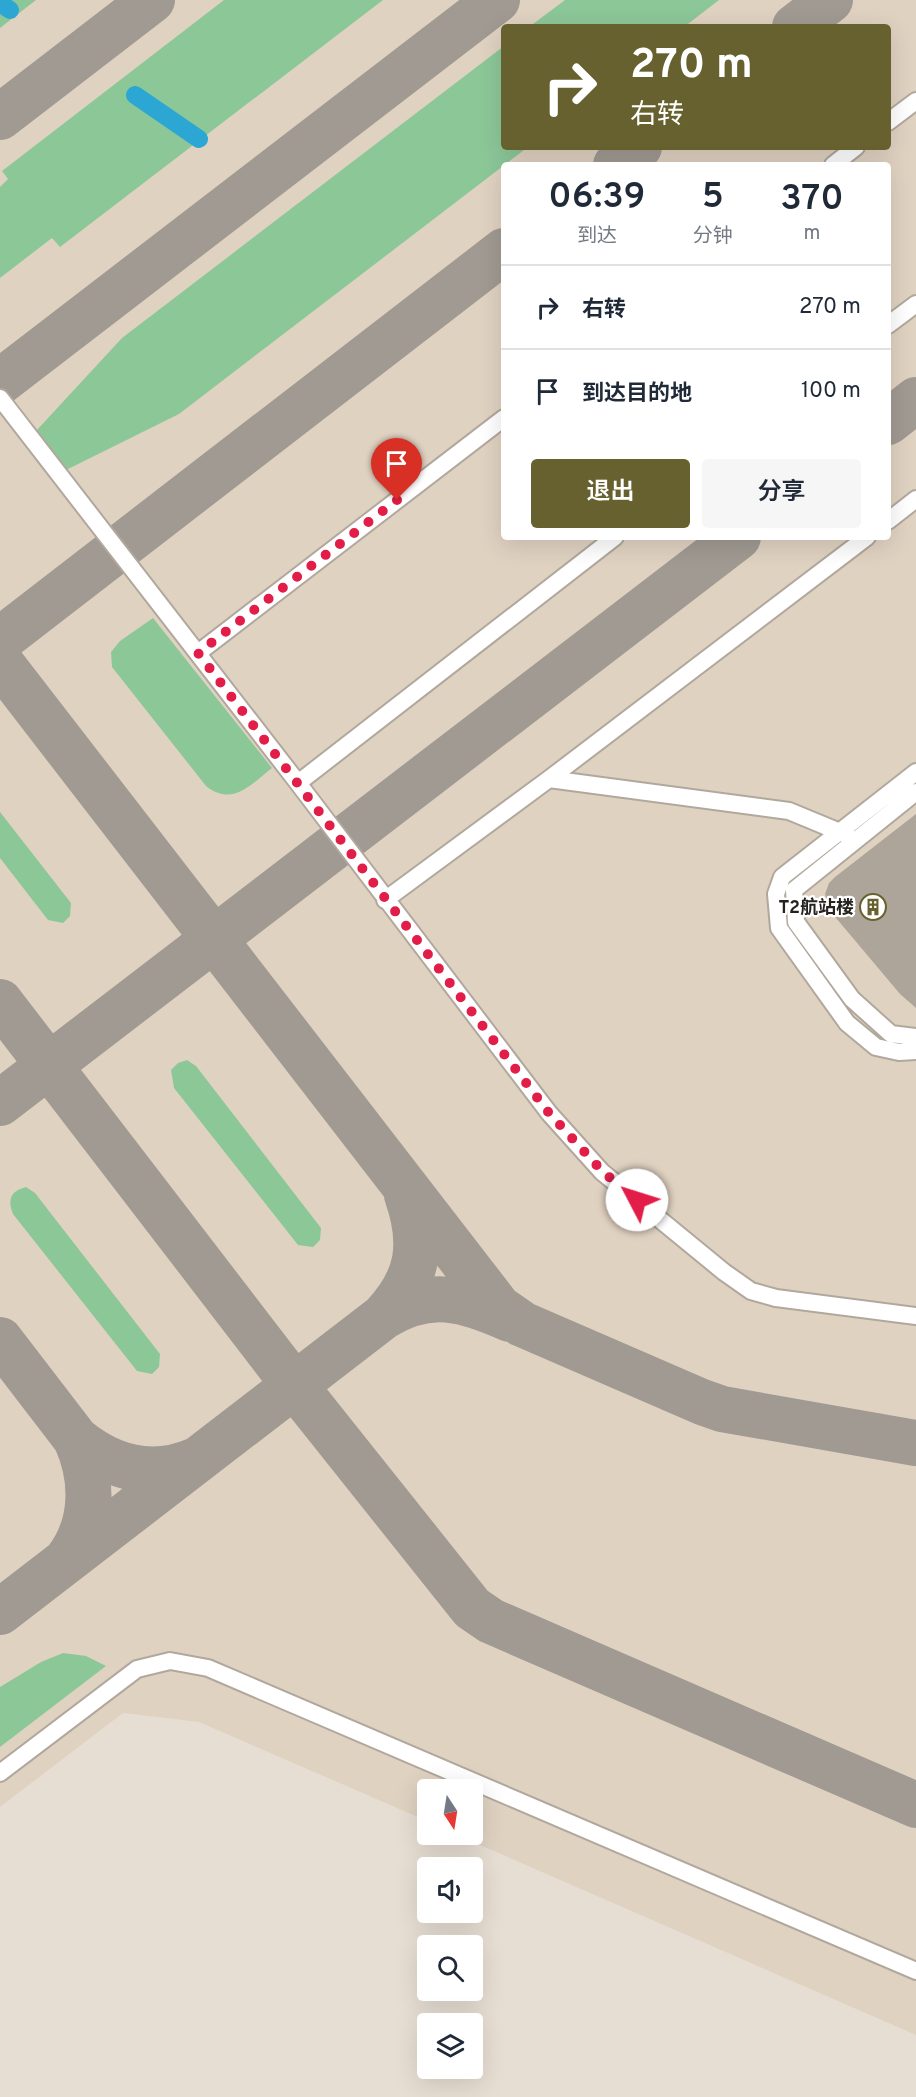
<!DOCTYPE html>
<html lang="zh">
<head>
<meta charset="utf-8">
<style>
	body { margin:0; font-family:Overpass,"Noto Sans SC",sans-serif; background:#f6f6f7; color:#1f2937; height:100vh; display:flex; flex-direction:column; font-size:22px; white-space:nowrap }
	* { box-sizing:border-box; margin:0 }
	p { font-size:20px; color:#747a83 }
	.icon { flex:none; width:33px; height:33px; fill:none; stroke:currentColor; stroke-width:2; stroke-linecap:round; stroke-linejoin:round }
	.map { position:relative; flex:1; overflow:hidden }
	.panel { position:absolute; left:501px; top:162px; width:390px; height:378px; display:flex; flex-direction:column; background:#fff; border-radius:6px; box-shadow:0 6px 24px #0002 }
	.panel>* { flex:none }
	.top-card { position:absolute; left:501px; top:24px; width:390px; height:126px; border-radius:6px; box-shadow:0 6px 24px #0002; background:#66612e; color:#fff; overflow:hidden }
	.needle { width:39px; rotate:168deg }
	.controls { position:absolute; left:417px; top:1779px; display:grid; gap:12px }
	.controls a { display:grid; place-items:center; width:66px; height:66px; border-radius:6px; background:#fff; box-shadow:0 6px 24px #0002; font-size:30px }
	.pin { position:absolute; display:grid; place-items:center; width:51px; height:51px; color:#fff; margin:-62px -26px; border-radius:50% 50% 50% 0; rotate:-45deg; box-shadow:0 0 6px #0007 }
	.pin .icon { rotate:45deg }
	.me { position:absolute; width:66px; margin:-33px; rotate:310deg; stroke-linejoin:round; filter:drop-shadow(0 0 4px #0008) }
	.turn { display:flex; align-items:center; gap:21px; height:126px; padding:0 30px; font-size:27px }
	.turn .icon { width:78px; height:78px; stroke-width:2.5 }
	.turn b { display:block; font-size:42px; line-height:51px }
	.eta { display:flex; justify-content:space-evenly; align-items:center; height:102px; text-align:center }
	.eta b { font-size:36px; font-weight:600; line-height:42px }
	.action { display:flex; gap:12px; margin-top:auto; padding:12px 30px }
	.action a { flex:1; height:69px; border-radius:6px; background:#66612e; color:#fff; font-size:24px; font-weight:600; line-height:69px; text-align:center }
	.action a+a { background:#f6f6f7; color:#1f2937 }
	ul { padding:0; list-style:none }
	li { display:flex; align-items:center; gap:18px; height:84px; padding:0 30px; border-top:2px solid #e0e1e3 }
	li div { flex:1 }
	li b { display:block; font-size:22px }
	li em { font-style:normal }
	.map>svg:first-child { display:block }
	.built { fill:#e0d2c1; fill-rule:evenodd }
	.green { fill:#8cc798 }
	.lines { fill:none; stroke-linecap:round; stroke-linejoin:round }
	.canal { stroke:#2ca6d3; stroke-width:18 }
	.taxiway { stroke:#a09a92; stroke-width:46 }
	.building { fill:#aea59a }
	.minor-casing { stroke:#b1a89d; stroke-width:20 }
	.minor { stroke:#fff; stroke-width:16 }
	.route { stroke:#e11d48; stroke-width:10; stroke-dasharray:0 18 }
	.labels { text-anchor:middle; stroke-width:4.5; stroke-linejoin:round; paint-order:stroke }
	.poi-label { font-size:18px; font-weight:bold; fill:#26231f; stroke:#fff; text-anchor:end }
</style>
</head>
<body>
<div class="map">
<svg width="916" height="2097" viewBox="0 0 916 2097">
	<rect width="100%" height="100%" fill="#e7ded3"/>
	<path class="built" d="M 0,0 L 916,0 L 916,2035 L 457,1835 L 472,1834 L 472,1790 L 428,1790 L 427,1821 L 199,1722 L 123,1713 L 0,1807 ZM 504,27 L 888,27 L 888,147 L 504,147 ZM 504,165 L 888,165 L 888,537 L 504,537 Z"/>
	<path class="green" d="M 0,0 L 36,0 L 0,28 Z
		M 224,0 L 383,0 L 60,247 L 52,238 L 0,278 L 0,187 L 8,179 L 2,171 Z
		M 565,0 L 719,0 L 684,27 L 529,27 Z
		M 504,46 L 504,147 L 528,147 L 179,414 L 66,470 L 36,431 L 122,338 Z
		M 153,618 L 272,768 C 250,785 233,807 206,786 L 112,667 L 111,652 L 120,641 Z
		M 0,812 L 71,903 L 70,916 L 63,923 L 48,920 L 0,858 Z
		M 187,1060 L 196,1066 L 321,1228 L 320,1240 L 313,1247 L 298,1245 L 174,1088 L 171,1070 L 178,1063 Z
		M 26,1187 L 35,1193 L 160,1354 L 159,1367 L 152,1374 L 137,1371 L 13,1214 C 7,1199 11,1191 26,1187 Z
		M 63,1653 L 86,1656 L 106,1666 L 0,1747 L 0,1687 L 41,1662 Z"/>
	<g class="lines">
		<path class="canal" d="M 0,3 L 10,10
			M 135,95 L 199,139"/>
		<path class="taxiway" d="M 795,27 L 830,0
			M 0,117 L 152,0
			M 616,165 L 639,147
			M 0,382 L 497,0
			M 888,422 L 916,400
			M 0,640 L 504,251
			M 0,662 L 499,1308 L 522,1324 L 702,1402 L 722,1409 L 916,1443
			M 0,1002 L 295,1386 L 472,1608 L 491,1621 L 916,1805
			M 0,1103 L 738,537
			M 383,1317 C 430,1288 463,1299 510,1319
			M 0,1340 L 76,1439
			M 66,1561 C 94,1525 94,1479 76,1439 C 111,1468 152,1479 196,1460
			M 0,1612 L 383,1317 C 419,1279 424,1244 407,1195"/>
	</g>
	<path class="building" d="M 916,814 L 916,1008 L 900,994 L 831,912 L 825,894 L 829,883 L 835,877 Z"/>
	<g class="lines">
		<defs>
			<path id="minor" d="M 888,122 L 916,101
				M 833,165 L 856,147
				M 888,325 L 916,304
				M 0,398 L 298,783 L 549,1113 L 602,1172 L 724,1272 L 751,1291 L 776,1298 L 916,1316
				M 888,521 L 916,499
				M 198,653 L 504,418
				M 916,772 L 782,877 L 776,894 L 779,928 L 847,1023 L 876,1047 L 899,1052 L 916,1051
				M 549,779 L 789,811 L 847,835
				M 298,783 L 615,537
				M 916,792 L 794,890 L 796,922 L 852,999 L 891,1034 L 916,1037
				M 385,900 L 549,779 L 867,537
				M 0,1773 L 137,1669 L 170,1661 L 208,1668 L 916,1971"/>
		</defs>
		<use href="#minor" class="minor-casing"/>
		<use href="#minor" class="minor"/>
	</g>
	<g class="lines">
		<path class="route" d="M 397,500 L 198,653 L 549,1113 L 603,1172 L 637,1200"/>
	</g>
	<defs>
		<symbol id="building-ring" viewBox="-11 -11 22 22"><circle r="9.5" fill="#fff" stroke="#66612e" stroke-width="1.5"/><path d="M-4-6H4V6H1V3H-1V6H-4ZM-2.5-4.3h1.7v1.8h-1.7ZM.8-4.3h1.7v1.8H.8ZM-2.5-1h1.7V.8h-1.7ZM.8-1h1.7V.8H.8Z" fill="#66612e"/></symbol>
	</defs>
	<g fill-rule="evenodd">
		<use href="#building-ring" x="858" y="892" width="30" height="30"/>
	</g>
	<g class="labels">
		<g class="poi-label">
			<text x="854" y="913">T2航站楼</text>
		</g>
	</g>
</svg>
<div class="controls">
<a><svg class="needle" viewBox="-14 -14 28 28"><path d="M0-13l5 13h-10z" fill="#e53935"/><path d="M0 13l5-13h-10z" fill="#747a83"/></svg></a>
<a><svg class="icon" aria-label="sound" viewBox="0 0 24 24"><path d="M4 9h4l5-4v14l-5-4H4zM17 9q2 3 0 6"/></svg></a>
<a><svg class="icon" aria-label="search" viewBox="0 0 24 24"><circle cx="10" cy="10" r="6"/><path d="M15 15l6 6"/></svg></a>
<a><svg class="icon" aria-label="layers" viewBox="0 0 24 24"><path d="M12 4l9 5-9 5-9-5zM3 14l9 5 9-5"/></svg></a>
</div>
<div class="pin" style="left:397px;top:500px;background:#d93025"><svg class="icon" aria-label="arrive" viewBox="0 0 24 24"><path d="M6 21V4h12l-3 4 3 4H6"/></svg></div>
<svg class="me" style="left:637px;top:1200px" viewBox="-20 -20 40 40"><circle r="19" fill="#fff"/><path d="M0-13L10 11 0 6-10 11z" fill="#e11d48"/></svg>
<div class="top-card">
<div class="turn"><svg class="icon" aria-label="right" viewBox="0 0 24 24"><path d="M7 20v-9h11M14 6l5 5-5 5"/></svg><div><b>270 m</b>右转</div></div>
</div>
<section class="panel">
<div class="eta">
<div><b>06:39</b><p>到达</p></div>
<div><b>5</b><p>分钟</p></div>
<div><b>370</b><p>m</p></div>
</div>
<ul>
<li><svg class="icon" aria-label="right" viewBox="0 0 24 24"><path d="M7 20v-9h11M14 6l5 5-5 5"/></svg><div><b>右转</b></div><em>270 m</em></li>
<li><svg class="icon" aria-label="arrive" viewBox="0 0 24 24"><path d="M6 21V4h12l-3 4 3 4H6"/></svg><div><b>到达目的地</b></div><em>100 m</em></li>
</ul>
<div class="action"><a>退出</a><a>分享</a></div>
</section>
</div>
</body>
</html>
